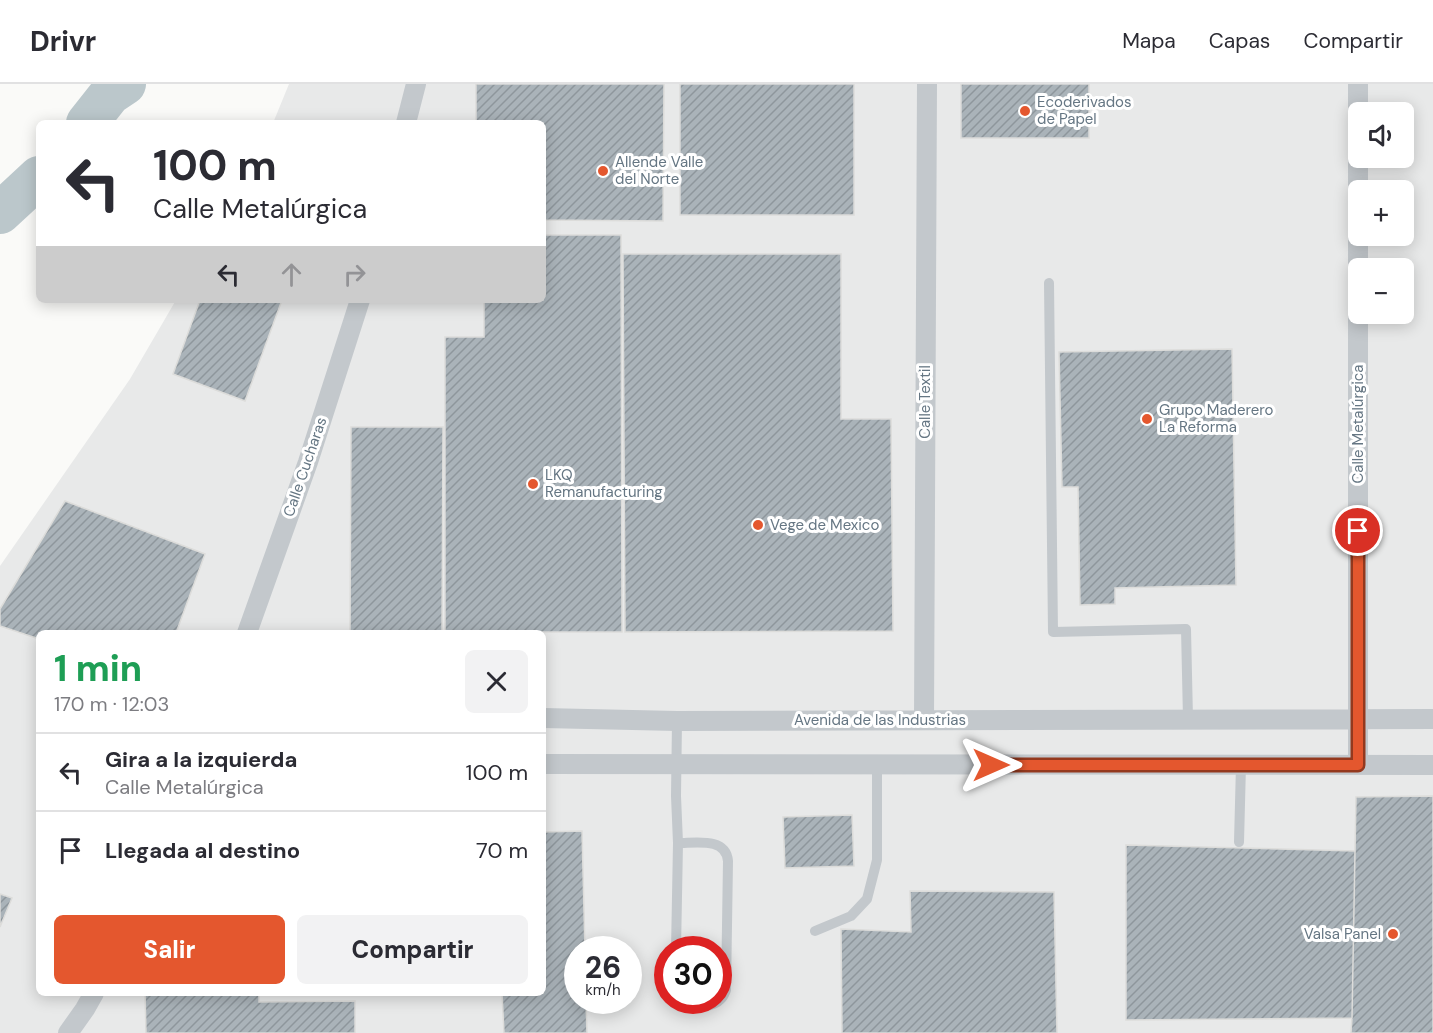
<!DOCTYPE html>
<html lang="es">
<head>
<meta charset="utf-8">
<style>
	body { margin:0; font-family:"DM Sans",sans-serif; background:#f2f2f3; color:#2b2b33; height:100vh; display:flex; flex-direction:column; font-size:22px; white-space:nowrap }
	* { box-sizing:border-box; margin:0 }
	p { font-size:20px; color:#7c7c81 }
	.icon { flex:none; width:33px; height:33px; fill:none; stroke:currentColor; stroke-width:2; stroke-linecap:round; stroke-linejoin:round }
	.map { position:relative; flex:1; overflow:hidden }
	.side { position:absolute; left:36px; top:546px; width:510px; height:366px; display:flex; flex-direction:column; background:#fff; border-radius:9px; box-shadow:0 3px 15px #0003 }
	.side>* { flex:none }
	.top-card { position:absolute; left:36px; top:36px; width:510px; height:183px; border-radius:9px; box-shadow:0 3px 15px #0003; background:#fff; color:#2b2b33; overflow:hidden }
	.controls { position:absolute; left:1348px; top:18px; display:grid; gap:12px }
	.controls a { display:grid; place-items:center; width:66px; height:66px; border-radius:9px; background:#fff; box-shadow:0 3px 15px #0003; font-size:30px }
	.speed { position:absolute; left:564px; top:852px; display:flex; gap:12px; font-size:30px; font-weight:700; text-align:center }
	.speed>* { display:grid; place-content:center; width:78px; height:78px; border-radius:50%; background:#fff; box-shadow:0 3px 15px #0003; line-height:1 }
	.speed small { font-size:15px; font-weight:400 }
	.speed .limit { border:9px solid #d22; background:#fff; color:#111 }
	.pin { position:absolute; display:grid; place-items:center; width:51px; height:51px; color:#fff; margin:-26px; border:3px solid #fff; border-radius:50%; box-shadow:0 2px 6px #0007 }
	.me { position:absolute; width:66px; margin:-33px; rotate:90deg; stroke-linejoin:round; filter:drop-shadow(0 0 4px #0008) }
	.turn { display:flex; align-items:center; gap:21px; height:126px; padding:0 18px; font-size:27px }
	.turn .icon { width:78px; height:78px; stroke-width:2.5 }
	.turn b { display:block; font-size:42px; line-height:51px }
	.lanes { display:flex; align-items:center; height:57px; padding:0 18px; background:#0003; justify-content:center; gap:30px; direction:ltr }
	.lanes .off { opacity:.35 }
	.round { display:grid; place-items:center; flex:none; width:63px; height:63px; border-radius:9px; background:#f2f2f3 }
	.head { display:flex; align-items:center; justify-content:space-between; height:102px; padding:0 18px }
	h1 { font-size:36px; font-weight:800; line-height:45px; color:#1e9e55 }
	.action { display:flex; gap:12px; margin-top:auto; padding:12px 18px }
	.action a { flex:1; height:69px; border-radius:9px; background:#e4572e; color:#fff; font-size:24px; font-weight:800; line-height:69px; text-align:center }
	.action a+a { background:#f2f2f3; color:#2b2b33 }
	ul { padding:0; list-style:none }
	li { display:flex; align-items:center; gap:18px; height:78px; padding:0 18px; border-top:2px solid #e1e1e2 }
	li div { flex:1 }
	li b { display:block; font-size:22px }
	li em { font-style:normal }
	header { display:flex; align-items:center; gap:36px; box-sizing:border-box; height:84px; padding:0 30px; background:#fff; border-bottom:2px solid #e1e1e2 }
	header strong { font-size:28px }
	nav { display:flex; gap:33px; margin-inline-start:auto; font-size:21px }
	.map>svg:first-child { display:block }
	.built { fill:#e8e9e9; fill-rule:evenodd }
	.lines { fill:none; stroke-linecap:round; stroke-linejoin:round }
	.river { stroke:#bbc7cb; stroke-width:42 }
	.building { fill:url(#building-hatch); stroke:#dcdcda; stroke-width:1.5 }
	.lane { stroke:#c3c8cc; stroke-width:10 }
	.street { stroke:#c3c8cc; stroke-width:20 }
	.route-casing { stroke:#94391e; stroke-width:15 }
	.route { stroke:#e4572e; stroke-width:10 }
	.poi-dot { fill:#e4572e; stroke:#fff; stroke-width:2 }
	.labels { text-anchor:middle; stroke-width:6; stroke-linejoin:round; paint-order:stroke }
	.poi-label { font-size:15px; fill:#657683; stroke:#fff; text-anchor:start }
	.street-label { font-size:15px; fill:#657683; stroke:#fff }
</style>
</head>
<body>
<header>
<strong>Drivr</strong>
<nav><a>Mapa</a><a>Capas</a><a>Compartir</a></nav>
</header>
<div class="map">
<svg width="1433" height="949" viewBox="0 0 1433 949">
	<defs>
		<pattern id="building-hatch" width="6" height="6" patternUnits="userSpaceOnUse" patternTransform="scale(1.5)"><rect width="6" height="6" fill="#aab3b9"/><path d="M-1 1l2-2M0 6l6-6M5 7l2-2" fill="none" stroke="#8e969c"/></pattern>
	</defs>
	<rect width="100%" height="100%" fill="#fafaf8"/>
	<path class="built" d="M 289,0 L 1433,0 L 1433,949 L 0,949 L 0,482 L 130,295 L 176,216 L 543,216 L 543,39 L 273,39 ZM 1359,28 L 1404,28 L 1404,74 L 1359,74 ZM 1359,106 L 1404,106 L 1404,152 L 1359,152 ZM 1359,184 L 1404,184 L 1404,230 L 1359,230 ZM 39,549 L 543,549 L 543,909 L 39,909 ZM 578,866 L 628,866 L 628,916 L 578,916 ZM 668,866 L 718,866 L 718,916 L 668,916 Z"/>
	<g class="lines">
		<path class="river" d="M 87,39 L 110,10 L 125,0
			M 0,129 L 39,93"/>
	</g>
	<path class="building" d="M 476,0 L 664,0 L 663,137 L 543,136 L 543,39 L 476,39 Z
		M 680,0 L 854,0 L 854,131 L 680,131 Z
		M 961,0 L 1089,0 L 1089,54 L 961,54 Z
		M 543,151 L 621,151 L 622,548 L 445,548 L 445,253 L 484,253 L 484,216 L 543,216 Z
		M 623,170 L 841,170 L 841,335 L 891,335 L 893,547 L 625,548 Z
		M 200,216 L 282,216 L 245,317 L 173,290 Z
		M 1232,265 L 1236,501 L 1115,504 L 1115,520 L 1080,521 L 1078,403 L 1062,403 L 1059,268 Z
		M 351,343 L 443,343 L 442,549 L 350,549 Z
		M 65,417 L 205,470 L 176,549 L 39,549 L 39,555 L 0,542 L 0,525 Z
		M 1433,712 L 1433,949 L 1351,949 L 1352,934 L 1356,713 Z
		M 852,731 L 854,782 L 785,784 L 783,733 Z
		M 582,747 L 585,866 L 578,866 L 578,916 L 586,916 L 587,949 L 504,949 L 502,909 L 543,909 L 543,748 Z
		M 1126,761 L 1355,767 L 1352,934 L 1126,936 Z
		M 910,807 L 1054,808 L 1057,949 L 842,949 L 841,845 L 911,848 Z
		M 0,810 L 12,814 L 0,843 Z
		M 145,909 L 259,909 L 259,918 L 355,917 L 355,949 L 146,949 Z"/>
	<g class="lines">
		<path class="lane" d="M 1049,199 L 1053,548 L 1186,545 L 1188,635
			M 1239,758 L 1241,681
			M 678,759 C 696,759 726,753 728,777 L 726,906 C 726,907 722,915 721,915 C 712,925 696,922 685,920 L 682,916
			M 815,847 L 851,832 L 867,815 L 877,776 L 877,681
			M 676,866 L 678,759 L 676,712 L 677,637"/>
		<path class="street" d="M 1358,0 L 1358,681
			M 406,39 L 416,0
			M 247,549 L 308,378 L 360,216
			M 543,634 L 677,637 L 1433,635
			M 924,636 L 927,0
			M 543,680 L 1433,681
			M 68,949 L 85,925 L 94,909"/>
	</g>
	<g class="lines">
		<defs>
			<path id="route" d="M 991,681 L 1358,681 L 1358,447"/>
		</defs>
		<use href="#route" class="route-casing"/>
		<use href="#route" class="route"/>
	</g>
	<g class="poi-dot">
		<circle cx="1025" cy="27" r="6"/>
		<circle cx="603" cy="87" r="6"/>
		<circle cx="1147" cy="335" r="6"/>
		<circle cx="533" cy="400" r="6"/>
		<circle cx="758" cy="441" r="6"/>
		<circle cx="1393" cy="850" r="6"/>
	</g>
	<g class="labels">
		<g class="poi-label">
			<text x="1037" y="23">Ecoderivados<tspan x="1037" dy="17">de Papel</tspan></text>
			<text x="615" y="83">Allende Valle<tspan x="615" dy="17">del Norte</tspan></text>
			<text x="1159" y="331">Grupo Maderero<tspan x="1159" dy="17">La Reforma</tspan></text>
			<text x="545" y="396">LKQ<tspan x="545" dy="17">Remanufacturing</tspan></text>
			<text x="770" y="446">Vege de Mexico</text>
			<text x="1381" y="855" text-anchor="end">Valsa Panel</text>
		</g>
		<g class="street-label">
			<text transform="translate(925 318) rotate(-90)" y="5">Calle Textil</text>
			<text transform="translate(1358 340) rotate(-90)" y="5">Calle Metalúrgica</text>
			<text transform="translate(305 383) rotate(-71)" y="5">Calle Cucharas</text>
			<text x="880" y="641">Avenida de las Industrias</text>
		</g>
	</g>
</svg>
<div class="controls">
<a><svg class="icon" aria-label="sound" viewBox="0 0 24 24"><path d="M4 9h4l5-4v14l-5-4H4zM17 9q2 3 0 6"/></svg></a>
<a>+</a>
<a>−</a>
</div>
<div class="speed"><div>26<small>km/h</small></div><div class="limit">30</div></div>
<div class="pin" style="left:1358px;top:447px;background:#d93025"><svg class="icon" aria-label="arrive" viewBox="0 0 24 24"><path d="M6 21V4h12l-3 4 3 4H6"/></svg></div>
<svg class="me" style="left:991px;top:681px" viewBox="-20 -20 40 40"><path d="M0-17L14 15 0 8-14 15z" fill="#e4572e" stroke="#fff" stroke-width="4"/></svg>
<div class="top-card">
<div class="turn"><svg class="icon" aria-label="left" viewBox="0 0 24 24"><path d="M17 20v-9H6M10 6l-5 5 5 5"/></svg><div><b>100 m</b>Calle Metalúrgica</div></div>
<div class="lanes"><svg class="icon" aria-label="left" viewBox="0 0 24 24"><path d="M17 20v-9H6M10 6l-5 5 5 5"/></svg><svg class="icon off" aria-label="ahead" viewBox="0 0 24 24"><path d="M12 20V5M6 11l6-6 6 6"/></svg><svg class="icon off" aria-label="right" viewBox="0 0 24 24"><path d="M7 20v-9h11M14 6l5 5-5 5"/></svg></div>
</div>
<section class="side">
<div class="head"><div><h1>1 min</h1><p>170 m · 12:03</p></div><a class="round"><svg class="icon" aria-label="close" viewBox="0 0 24 24"><path d="M6 6l12 12M18 6L6 18"/></svg></a></div>
<ul>
<li><svg class="icon" aria-label="left" viewBox="0 0 24 24"><path d="M17 20v-9H6M10 6l-5 5 5 5"/></svg><div><b>Gira a la izquierda</b><p>Calle Metalúrgica</p></div><em>100 m</em></li>
<li><svg class="icon" aria-label="arrive" viewBox="0 0 24 24"><path d="M6 21V4h12l-3 4 3 4H6"/></svg><div><b>Llegada al destino</b></div><em>70 m</em></li>
</ul>
<div class="action"><a>Salir</a><a>Compartir</a></div>
</section>
</div>
</body>
</html>
